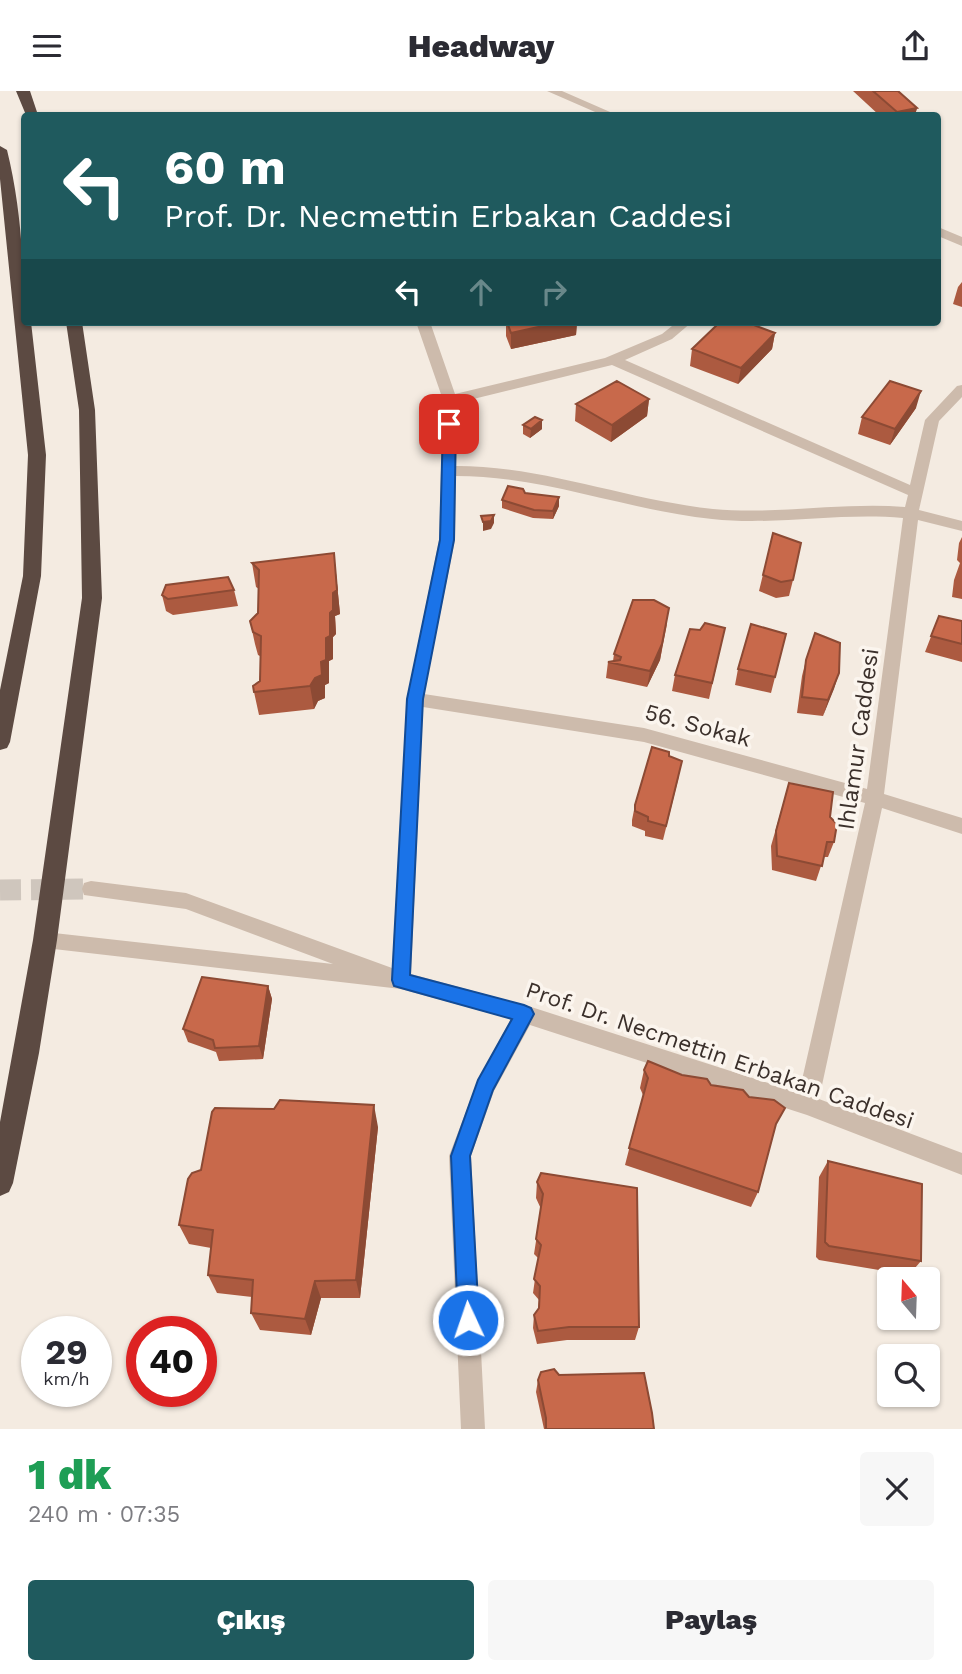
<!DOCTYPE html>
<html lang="tr">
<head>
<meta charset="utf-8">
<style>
	body { margin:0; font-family:"Work Sans",sans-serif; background:#f7f7f7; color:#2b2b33; height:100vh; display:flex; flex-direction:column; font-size:26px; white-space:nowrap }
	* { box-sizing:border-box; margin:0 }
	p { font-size:23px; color:#7c7c81 }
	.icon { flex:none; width:38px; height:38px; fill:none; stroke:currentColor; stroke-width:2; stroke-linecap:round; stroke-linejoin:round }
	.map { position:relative; height:1338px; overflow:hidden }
	.side { display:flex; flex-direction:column; background:#fff; flex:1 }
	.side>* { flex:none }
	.top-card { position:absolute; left:21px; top:21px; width:920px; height:214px; border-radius:7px; box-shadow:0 2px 5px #0004; background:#1f5a5e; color:#fff; overflow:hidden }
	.needle { width:46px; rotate:341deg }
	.tools { position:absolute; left:877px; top:1176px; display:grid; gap:14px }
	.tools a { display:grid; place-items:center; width:63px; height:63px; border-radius:7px; background:#fff; box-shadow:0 2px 5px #0004; font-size:35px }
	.speed { position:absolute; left:21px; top:1225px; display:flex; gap:14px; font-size:35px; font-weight:700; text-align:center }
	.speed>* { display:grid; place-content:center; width:91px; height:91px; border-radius:50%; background:#fff; box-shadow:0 2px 5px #0004; line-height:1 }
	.speed small { font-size:18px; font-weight:400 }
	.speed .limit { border:10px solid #d22; background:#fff; color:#111 }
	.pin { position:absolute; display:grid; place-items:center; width:60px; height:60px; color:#fff; margin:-30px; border-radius:14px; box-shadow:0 4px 10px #0006 }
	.me { position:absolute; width:77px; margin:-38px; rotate:357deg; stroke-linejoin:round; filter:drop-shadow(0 0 5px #0008) }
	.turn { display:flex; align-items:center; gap:24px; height:147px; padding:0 28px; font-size:32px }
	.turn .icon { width:91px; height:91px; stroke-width:2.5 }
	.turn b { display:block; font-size:49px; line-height:60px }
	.lanes { display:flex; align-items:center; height:66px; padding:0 28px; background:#0003; justify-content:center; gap:35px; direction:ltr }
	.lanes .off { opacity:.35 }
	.round { display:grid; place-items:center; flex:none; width:74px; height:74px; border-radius:7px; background:#f7f7f7 }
	.summary { display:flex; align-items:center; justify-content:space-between; height:119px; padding:0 28px }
	h1 { font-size:42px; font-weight:800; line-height:52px; color:#1e9e55 }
	.action { display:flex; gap:14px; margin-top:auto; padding:14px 28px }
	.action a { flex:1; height:80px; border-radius:7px; background:#1f5a5e; color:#fff; font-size:28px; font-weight:800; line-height:80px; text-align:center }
	.action a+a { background:#f7f7f7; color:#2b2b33 }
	header { display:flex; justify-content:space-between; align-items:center; height:91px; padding:0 28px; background:#fff; font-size:32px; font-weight:800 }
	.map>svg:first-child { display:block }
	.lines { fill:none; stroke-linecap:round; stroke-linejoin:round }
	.minor-tunnel { stroke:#cfc6bd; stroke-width:21; stroke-dasharray:21 10; stroke-linecap:butt }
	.minor { fill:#cdbbac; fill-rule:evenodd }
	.highway { fill:#5c4a42; fill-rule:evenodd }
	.wall { fill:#ac5a40 }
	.shaded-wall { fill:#8c4a34 }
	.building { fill:#c8694b; stroke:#8c4a34; stroke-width:2 }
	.route { fill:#1a73e8; stroke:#114b97; stroke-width:2 }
	.labels { text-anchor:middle; stroke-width:7; stroke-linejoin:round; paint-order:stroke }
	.street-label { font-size:23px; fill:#3b302b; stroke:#fbf5ee }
</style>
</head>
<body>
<header><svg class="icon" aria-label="menu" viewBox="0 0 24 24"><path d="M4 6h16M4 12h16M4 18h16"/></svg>Headway<svg class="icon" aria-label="share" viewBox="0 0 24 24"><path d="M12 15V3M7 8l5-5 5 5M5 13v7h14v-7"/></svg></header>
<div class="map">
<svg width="962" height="1338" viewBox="0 0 962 1338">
	<rect width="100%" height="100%" fill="#f4ebe1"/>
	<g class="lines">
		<path class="minor-tunnel" d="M 0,799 L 91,798"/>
		<path class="minor" d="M 547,0 L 562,0 L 617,24 L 602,24 Z
			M 938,136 L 962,146 L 962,155 L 938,145 Z
			M 416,231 L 430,231 L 455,303 L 605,267 L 662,243 L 677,231 L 692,231 L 672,248 L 625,269 L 910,394 L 925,329 L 957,295 L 962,294 L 962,306 L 939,330 L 919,419 L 962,430 L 962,440 L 918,429 L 884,703 L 962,727 L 962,743 L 882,717 L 819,1008 L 962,1062 L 962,1084 L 807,1024 L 530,934 L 494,1000 L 471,1065 L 485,1338 L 461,1338 L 449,1065 L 478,989 L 511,928 L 401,898 L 45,857 L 38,855 L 35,849 L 38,843 L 45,841 L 333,873 L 186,818 L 84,804 L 82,798 L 84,792 L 91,790 L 186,802 L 392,877 L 407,608 L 439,449 L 443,309 ZM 612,274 L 908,404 L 905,416 C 841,411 777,424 713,418 C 626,409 544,375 456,375 L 457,312 ZM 456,385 C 544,385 625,419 712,428 C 775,435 839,421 903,427 L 867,698 L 644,637 L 424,603 L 455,449 ZM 423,616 L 644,651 L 865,712 L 799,1002 L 525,914 L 411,883 Z"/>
		<path class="highway" d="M 16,0 L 30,0 L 38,24 L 26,24 Z
			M 0,55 L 7,59 C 21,116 24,172 24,231 L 31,231 L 46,364 L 41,485 L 10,651 L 7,657 L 0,659 L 0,599 L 23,485 L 28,364 L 0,88 Z
			M 66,231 L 82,231 L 95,319 L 102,507 L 57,849 L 39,962 L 13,1092 L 9,1101 L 0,1105 L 0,1031 L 33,849 L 82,507 L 79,319 Z"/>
	</g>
	<path class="wall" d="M 853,0 L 898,0 L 917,17 L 915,24 L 879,24 Z
		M 962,191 L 962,216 L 953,213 L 958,196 Z
		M 506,231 L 577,231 L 576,244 L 511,258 L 506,245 Z
		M 775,242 L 772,258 L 738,293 L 690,275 L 692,258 Z
		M 649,308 L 647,325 L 611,351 L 575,330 L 576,313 Z
		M 916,317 L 890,354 L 858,343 L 862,326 Z
		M 542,329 L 542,338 L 530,347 L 523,343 L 523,334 Z
		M 525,402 L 559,406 L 559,415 L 553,428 L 533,427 L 502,417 L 502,409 Z
		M 773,442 L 793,489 L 789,505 L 776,507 L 759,500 Z
		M 962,446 L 962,508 L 952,506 L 954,489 L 960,472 L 957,469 L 959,452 Z
		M 334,462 L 340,523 L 335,525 L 336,543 L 333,546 L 333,568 L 329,570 L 329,592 L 325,594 L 325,607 L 318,610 L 314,618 L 259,624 L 254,601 L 260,590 L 260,565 L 258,564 L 255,553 L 250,530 L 258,522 L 259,498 L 256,496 L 252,472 Z
		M 234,499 L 238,515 L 173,524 L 166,520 L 162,504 Z
		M 939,525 L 962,530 L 962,571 L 925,561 Z
		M 667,533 L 660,569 L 647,596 L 606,587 L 608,571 L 613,570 L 614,563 Z
		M 725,537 L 709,608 L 672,600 L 675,584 L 700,539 Z
		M 786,543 L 771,602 L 735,594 L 738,578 Z
		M 806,569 L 839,582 L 823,625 L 797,622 L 802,585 Z
		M 669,665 L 679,685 L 663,749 L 645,745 L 645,740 L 632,735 L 632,729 L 635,714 Z
		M 789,692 L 830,726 L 834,751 L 828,766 L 824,766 L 816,790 L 772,779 L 771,755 Z
		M 268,895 L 272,908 L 263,968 L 219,970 L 216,961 L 188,951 L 183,938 Z
		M 644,979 L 682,984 L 711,994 L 775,1038 L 758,1101 L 751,1116 L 625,1074 L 643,1004 L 640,997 Z
		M 378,1036 L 360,1207 L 321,1207 L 311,1244 L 260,1239 L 251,1222 L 252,1206 L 217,1202 L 208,1184 L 211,1157 L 189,1153 L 179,1134 L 201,1079 Z
		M 828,1070 L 921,1170 L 909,1184 L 819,1169 L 816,1166 L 819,1086 Z
		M 537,1091 L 639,1236 L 635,1249 L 567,1249 L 537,1253 L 533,1237 L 534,1224 L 538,1219 L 539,1209 L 533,1202 L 538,1167 L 534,1163 L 541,1118 L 536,1107 Z
		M 559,1284 L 654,1338 L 544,1338 L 536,1301 L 538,1289 Z"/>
	<path class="shaded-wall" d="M 917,17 L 915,24 L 896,24 L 897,21 Z
		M 561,231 L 577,231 L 576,244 L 511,258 L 511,242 Z
		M 775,242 L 772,258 L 738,293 L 741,277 Z
		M 921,300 L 916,317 L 890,354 L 895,338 Z
		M 649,308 L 647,325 L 611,351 L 612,334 Z
		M 542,329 L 542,338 L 530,347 L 531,338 Z
		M 559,406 L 559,415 L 553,428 L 553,420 Z
		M 494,424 L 494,432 L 491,438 L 483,440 L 483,431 Z
		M 334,462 L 340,523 L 335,525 L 336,543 L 333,546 L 333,568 L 329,570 L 329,592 L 325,594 L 325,607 L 318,610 L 314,618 L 310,595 L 321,571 L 333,502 Z
		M 669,517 L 660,569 L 647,596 L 650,580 Z
		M 839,582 L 834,598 L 823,625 L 828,609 Z
		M 268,895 L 272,908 L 263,968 L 259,955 Z
		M 374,1014 L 378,1036 L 360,1207 L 356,1189 Z
		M 315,1190 L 321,1207 L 311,1244 L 305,1228 Z"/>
	<path class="building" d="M 873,0 L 898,0 L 917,17 L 897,21 Z
		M 507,231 L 561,231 L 511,242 Z
		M 720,231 L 746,231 L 775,242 L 741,277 L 692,258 Z
		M 617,290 L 649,308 L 612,334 L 576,313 Z
		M 890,290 L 921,300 L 895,338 L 862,326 Z
		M 535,326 L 542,329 L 531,338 L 523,334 Z
		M 508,395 L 523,398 L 525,402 L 559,406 L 553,420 L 534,419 L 502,409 Z
		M 494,424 L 491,430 L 483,431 L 481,425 Z
		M 773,442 L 801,452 L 793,489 L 781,491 L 763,484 Z
		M 334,462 L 337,499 L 333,502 L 333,519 L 330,522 L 330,545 L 326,547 L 326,569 L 321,571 L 322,584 L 315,587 L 310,595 L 254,601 L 253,595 L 260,590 L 261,545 L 253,541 L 250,530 L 258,522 L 259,479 L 252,472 Z
		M 228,486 L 234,499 L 168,508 L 162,504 L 166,494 Z
		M 633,509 L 654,509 L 669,517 L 662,553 L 650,580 L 608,571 L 620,569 L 621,566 L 614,563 Z
		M 939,525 L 962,530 L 962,553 L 931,545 Z
		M 705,532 L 725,537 L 712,592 L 675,584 L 690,538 L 700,539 Z
		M 751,533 L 786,543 L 775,586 L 738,578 Z
		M 815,542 L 840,552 L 839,582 L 828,609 L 802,606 L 806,569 Z
		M 652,656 L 669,661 L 669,665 L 682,670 L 666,735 L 648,730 L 648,726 L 635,720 L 635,714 Z
		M 789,692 L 833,701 L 830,726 L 837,733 L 834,751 L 827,751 L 822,775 L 777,765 L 776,740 Z
		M 202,886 L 268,895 L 259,955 L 215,957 L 213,949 L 183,938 Z
		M 648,970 L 682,984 L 707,988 L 711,994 L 743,999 L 749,1006 L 774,1009 L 785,1017 L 776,1033 L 758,1101 L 629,1057 L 648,987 L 644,979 Z
		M 280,1009 L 374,1014 L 356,1189 L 315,1190 L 305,1228 L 251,1222 L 253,1189 L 208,1184 L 213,1139 L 179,1134 L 188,1088 L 192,1082 L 201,1079 L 212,1021 L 215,1017 L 274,1018 Z
		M 828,1070 L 922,1093 L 921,1170 L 829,1155 L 825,1151 Z
		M 541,1082 L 637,1097 L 639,1236 L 569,1236 L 538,1240 L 534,1224 L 539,1217 L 540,1195 L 534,1188 L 541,1154 L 536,1148 L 543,1103 L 537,1091 Z
		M 554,1278 L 559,1284 L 644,1282 L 652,1322 L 654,1338 L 546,1338 L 546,1327 L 538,1289 L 541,1281 Z"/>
	<path class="route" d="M 449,328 L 456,333 L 454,449 L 423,608 L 410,884 L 524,914 L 531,917 L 534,923 L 493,999 L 470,1065 L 479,1229 L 476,1236 L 468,1239 L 461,1236 L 458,1229 L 451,1065 L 478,989 L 512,928 L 401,897 L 394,895 L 392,889 L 407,608 L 440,449 L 443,333 Z"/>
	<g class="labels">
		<g class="street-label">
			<text transform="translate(698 634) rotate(15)" y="8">56. Sokak</text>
			<text transform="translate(858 648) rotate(-82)" y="8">Ihlamur Caddesi</text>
			<text transform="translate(720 964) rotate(19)" y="8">Prof. Dr. Necmettin Erbakan Caddesi</text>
		</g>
	</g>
</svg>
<div class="tools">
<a><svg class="needle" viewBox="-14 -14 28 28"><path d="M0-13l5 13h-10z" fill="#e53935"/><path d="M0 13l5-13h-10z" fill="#7c7c81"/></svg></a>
<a><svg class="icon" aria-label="search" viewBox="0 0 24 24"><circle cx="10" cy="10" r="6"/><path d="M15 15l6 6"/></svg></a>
</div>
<div class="speed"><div>29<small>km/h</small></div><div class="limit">40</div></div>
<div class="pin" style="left:449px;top:333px;background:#d93025"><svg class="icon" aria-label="arrive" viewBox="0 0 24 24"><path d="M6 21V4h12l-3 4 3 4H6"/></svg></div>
<svg class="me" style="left:468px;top:1229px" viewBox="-20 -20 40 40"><circle r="17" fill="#1a73e8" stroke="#fff" stroke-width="3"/><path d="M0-11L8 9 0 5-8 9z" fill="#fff"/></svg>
<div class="top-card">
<div class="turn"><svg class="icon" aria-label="left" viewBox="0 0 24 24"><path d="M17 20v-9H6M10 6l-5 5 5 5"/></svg><div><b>60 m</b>Prof. Dr. Necmettin Erbakan Caddesi</div></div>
<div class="lanes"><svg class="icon" aria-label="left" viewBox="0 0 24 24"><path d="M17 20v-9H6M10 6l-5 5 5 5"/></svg><svg class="icon off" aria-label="ahead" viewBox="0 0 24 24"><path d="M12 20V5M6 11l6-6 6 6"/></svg><svg class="icon off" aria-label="right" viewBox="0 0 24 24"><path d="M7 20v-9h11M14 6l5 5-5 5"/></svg></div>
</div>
</div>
<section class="side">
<div class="summary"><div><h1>1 dk</h1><p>240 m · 07:35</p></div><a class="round"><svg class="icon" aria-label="close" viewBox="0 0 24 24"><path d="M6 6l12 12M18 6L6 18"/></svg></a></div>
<div class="action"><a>Çıkış</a><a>Paylaş</a></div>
</section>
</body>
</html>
